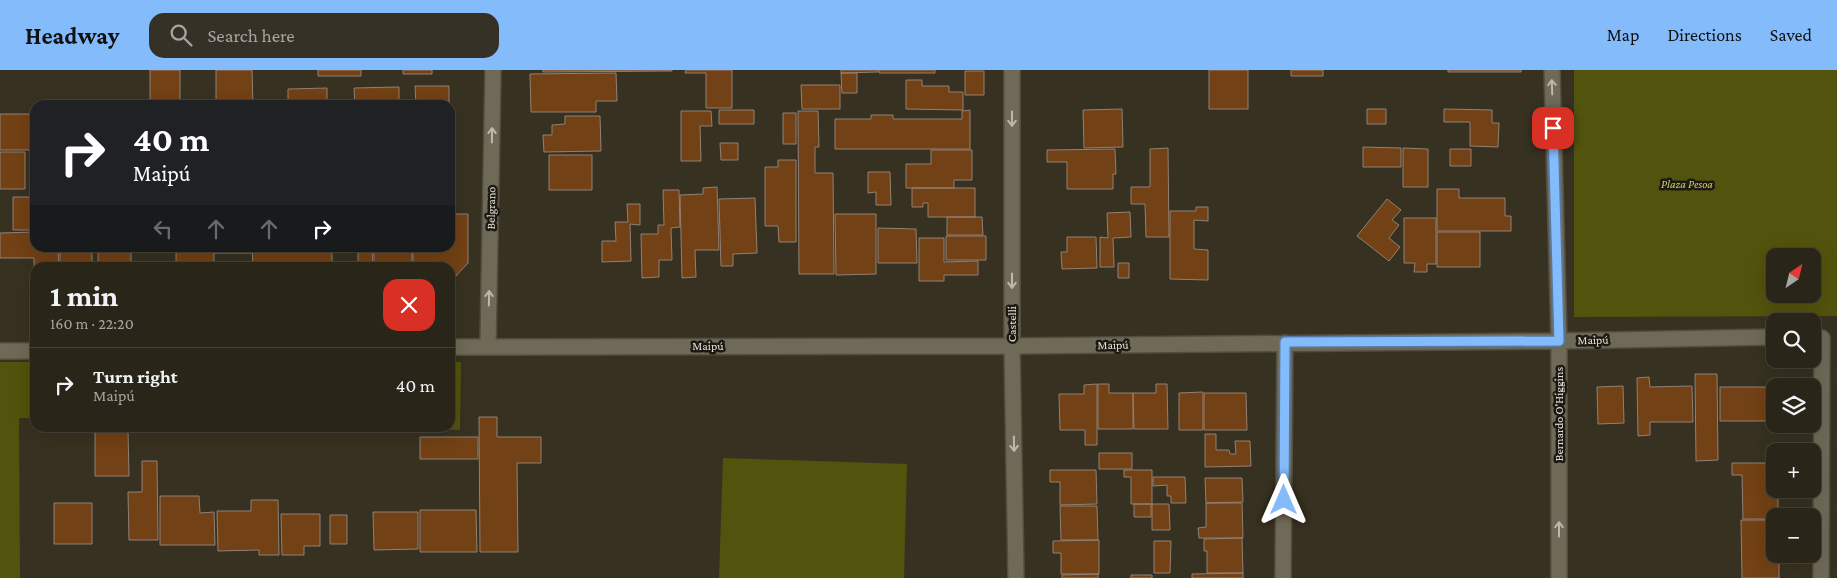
<!DOCTYPE html>
<html lang="en">
<head>
<meta charset="utf-8">
<style>
	body { margin:0; font-family:"Crimson Pro",serif; background:#353126; color:#f1f3f6; height:100vh; display:flex; flex-direction:column; font-size:19px; white-space:nowrap }
	* { box-sizing:border-box; margin:0 }
	p { font-size:16px; color:#a5a5a2 }
	.icon { flex:none; width:28px; height:28px; fill:none; stroke:currentColor; stroke-width:2; stroke-linecap:round; stroke-linejoin:round }
	.map { position:relative; flex:1; overflow:hidden }
	.sheet { position:absolute; left:30px; top:192px; width:425px; height:170px; display:flex; flex-direction:column; background:#292519; border-radius:15px; box-shadow:0 5px 20px #0002,0 0 0 1px #454238 }
	.sheet>* { flex:none }
	.banner { position:absolute; left:30px; top:30px; width:425px; height:152px; border-radius:15px; box-shadow:0 5px 20px #0002,0 0 0 1px #454238; background:#202124; color:#fff; overflow:hidden }
	.needle { width:32px; rotate:35deg }
	.buttons { position:absolute; left:1766px; top:178px; display:grid; gap:10px }
	.buttons a { display:grid; place-items:center; width:55px; height:55px; border-radius:10px; background:#292519; box-shadow:0 5px 20px #0002,0 0 0 1px #454238; font-size:25px }
	.pin { position:absolute; display:grid; place-items:center; width:42px; height:42px; color:#fff; margin:-21px; border-radius:10px; box-shadow:0 2px 8px #0006 }
	.me { position:absolute; width:55px; margin:-28px; rotate:0deg; stroke-linejoin:round; filter:drop-shadow(0 0 4px #0008) }
	.turn { display:flex; align-items:center; gap:18px; height:105px; padding:0 20px; font-size:22px }
	.turn .icon { width:65px; height:65px; stroke-width:2.5 }
	.turn b { display:block; font-size:35px; line-height:42px }
	.lanes { display:flex; align-items:center; height:48px; padding:0 20px; background:#0003; justify-content:center; gap:25px; direction:ltr }
	.lanes .off { opacity:.35 }
	.round { display:grid; place-items:center; flex:none; width:52px; height:52px; border-radius:15px; background:#353126 }
	.head { display:flex; align-items:center; justify-content:space-between; height:85px; padding:0 20px }
	h1 { font-size:30px; font-weight:700; line-height:38px }
	ul { padding:0; list-style:none }
	li { display:flex; align-items:center; gap:15px; height:75px; padding:0 20px; border-top:1px solid #454238 }
	li div { flex:1 }
	li b { display:block; font-size:19px }
	li em { font-style:normal }
	header { display:flex; align-items:center; gap:30px; box-sizing:border-box; height:70px; padding:0 25px; background:#84bcfb; color:#111 }
	header strong { font-size:24px }
	nav { display:flex; gap:28px; margin-inline-start:auto; font-size:18px }
	.search { width:350px; height:45px; background:#353126; display:flex; align-items:center; gap:12px; box-sizing:border-box; padding:0 18px; border-radius:15px; color:#a5a5a2; font-size:19px }
	.map>svg:first-child { display:block }
	.green { fill:#52530c; fill-rule:evenodd }
	.building { fill:#724115; stroke:#928174 }
	.lines { fill:none; stroke-linecap:round; stroke-linejoin:round }
	.minor-casing { stroke:#524d3f; stroke-width:18 }
	.minor { stroke:#6f6957; stroke-width:15 }
	.oneway { stroke:#bcb8aa }
	.route-casing { stroke:#567aa3; stroke-width:12 }
	.route { stroke:#84bcfb; stroke-width:9 }
	.labels { text-anchor:middle; stroke-width:5; stroke-linejoin:round; paint-order:stroke }
	.park-label { font-size:12px; font-style:italic; fill:#cdd15c; stroke:#1c1912 }
	.street-label { font-size:12px; fill:#e5e2d7; stroke:#1c1912 }
</style>
</head>
<body>
<header>
<strong>Headway</strong>
<div class="search"><svg class="icon" aria-label="search" viewBox="0 0 24 24"><circle cx="10" cy="10" r="6"/><path d="M15 15l6 6"/></svg>Search here</div>
<nav><a>Map</a><a>Directions</a><a>Saved</a></nav>
</header>
<div class="map">
<svg width="1837" height="508" viewBox="0 0 1837 508">
	<rect width="100%" height="100%" fill="#373121"/>
	<path class="green" d="M 1574,0 L 1837,0 L 1837,246 L 1574,247 ZM 1775,186 L 1812,186 L 1812,224 L 1775,224 Z
		M 0,292 L 35,292 L 35,348 L 19,348 L 20,508 L 0,508 Z
		M 450,292 L 461,292 L 460,360 L 367,358 L 450,358 Z
		M 723,388 L 907,394 L 904,508 L 719,508 Z"/>
	<path class="building" d="M 150,0 L 180,0 L 180,33 L 150,33 Z
		M 216,0 L 252,0 L 253,35 L 240,35 L 240,32 L 216,31 Z
		M 318,0 L 361,0 L 361,6 L 318,6 Z
		M 403,0 L 432,0 L 432,4 L 403,4 Z
		M 543,0 L 672,0 L 672,1 L 543,2 Z
		M 686,0 L 732,0 L 732,38 L 706,38 L 706,3 L 685,3 Z
		M 841,0 L 878,0 L 878,2 L 841,3 Z
		M 879,0 L 935,0 L 935,3 L 879,3 Z
		M 1209,0 L 1248,0 L 1248,39 L 1209,39 Z
		M 1291,0 L 1323,0 L 1323,6 L 1291,6 Z
		M 1448,0 L 1521,0 L 1521,2 L 1448,2 Z
		M 965,1 L 984,1 L 984,25 L 965,25 Z
		M 616,3 L 617,31 L 596,31 L 596,42 L 531,42 L 530,4 Z
		M 841,3 L 857,3 L 857,23 L 842,23 Z
		M 906,10 L 922,10 L 922,16 L 949,16 L 949,22 L 963,22 L 963,40 L 906,39 Z
		M 801,15 L 840,15 L 840,39 L 802,39 Z
		M 415,16 L 449,16 L 449,35 L 416,35 Z
		M 399,17 L 399,35 L 355,35 L 354,18 Z
		M 327,18 L 327,35 L 288,35 L 288,19 Z
		M 1122,39 L 1123,77 L 1084,78 L 1083,40 Z
		M 1367,39 L 1386,39 L 1386,54 L 1367,54 Z
		M 1444,39 L 1492,40 L 1492,53 L 1499,53 L 1498,77 L 1470,76 L 1470,52 L 1444,52 Z
		M 719,40 L 754,40 L 754,54 L 719,54 Z
		M 970,40 L 970,79 L 835,79 L 835,49 L 871,49 L 871,45 L 893,45 L 893,49 L 962,49 L 962,41 Z
		M 681,41 L 711,41 L 712,56 L 700,56 L 701,91 L 681,91 Z
		M 798,41 L 818,41 L 819,77 L 815,77 L 815,103 L 833,103 L 834,204 L 799,204 Z
		M 783,43 L 796,43 L 796,74 L 783,74 Z
		M 0,44 L 35,44 L 35,80 L 0,80 Z
		M 565,46 L 600,46 L 601,81 L 544,82 L 543,65 L 552,65 L 552,55 L 565,54 Z
		M 450,57 L 452,57 L 452,84 L 450,84 Z
		M 720,73 L 738,73 L 738,90 L 721,90 Z
		M 1363,77 L 1401,78 L 1401,97 L 1363,97 Z
		M 1168,78 L 1169,167 L 1146,167 L 1145,134 L 1131,134 L 1131,117 L 1150,117 L 1150,79 Z
		M 1403,78 L 1428,79 L 1428,117 L 1403,117 Z
		M 1115,79 L 1116,104 L 1113,104 L 1113,119 L 1067,119 L 1067,92 L 1047,92 L 1047,80 Z
		M 1450,79 L 1471,79 L 1471,96 L 1450,96 Z
		M 931,80 L 972,80 L 972,110 L 954,110 L 954,118 L 906,118 L 906,94 L 931,94 Z
		M 0,82 L 25,82 L 25,119 L 0,119 Z
		M 450,85 L 454,85 L 455,141 L 450,141 Z
		M 549,85 L 592,85 L 592,120 L 549,120 Z
		M 778,90 L 796,90 L 796,172 L 779,172 L 778,156 L 765,156 L 765,97 L 778,97 Z
		M 868,102 L 890,102 L 891,135 L 876,135 L 876,122 L 868,123 Z
		M 717,117 L 719,180 L 695,180 L 696,207 L 682,208 L 680,125 L 703,124 L 703,118 Z
		M 912,118 L 975,118 L 975,147 L 928,147 L 928,133 L 923,133 L 923,137 L 912,137 Z
		M 1437,119 L 1459,119 L 1459,128 L 1505,128 L 1505,146 L 1511,146 L 1511,161 L 1437,161 Z
		M 663,120 L 679,120 L 680,157 L 671,158 L 672,190 L 659,190 L 659,207 L 642,208 L 641,164 L 658,164 L 658,155 L 664,155 Z
		M 13,127 L 35,127 L 35,160 L 13,160 Z
		M 755,128 L 757,183 L 733,184 L 733,196 L 721,196 L 719,129 Z
		M 1387,129 L 1401,140 L 1392,150 L 1399,155 L 1389,168 L 1400,177 L 1389,191 L 1357,166 Z
		M 627,134 L 640,134 L 640,155 L 630,154 L 631,191 L 602,192 L 602,171 L 616,171 L 615,152 L 628,152 Z
		M 1196,137 L 1208,137 L 1208,151 L 1194,150 L 1194,179 L 1208,180 L 1208,210 L 1170,209 L 1170,141 L 1196,141 Z
		M 1130,142 L 1131,167 L 1113,168 L 1114,197 L 1100,197 L 1100,167 L 1108,168 L 1107,143 Z
		M 450,144 L 468,144 L 468,193 L 454,208 L 450,208 L 450,198 L 413,198 L 413,178 L 450,178 Z
		M 835,144 L 876,144 L 876,204 L 836,205 Z
		M 947,147 L 982,147 L 983,165 L 947,165 Z
		M 1404,148 L 1436,148 L 1436,194 L 1427,194 L 1427,202 L 1414,202 L 1415,193 L 1404,193 Z
		M 878,158 L 916,159 L 917,193 L 878,193 Z
		M 35,162 L 35,178 L 58,178 L 59,198 L 35,198 L 34,202 L 34,188 L 0,188 L 0,163 Z
		M 1437,162 L 1480,162 L 1480,197 L 1437,197 Z
		M 946,166 L 986,166 L 986,190 L 946,190 Z
		M 1067,167 L 1096,167 L 1097,198 L 1062,199 L 1061,182 L 1067,182 Z
		M 919,168 L 944,168 L 944,192 L 978,191 L 978,205 L 944,205 L 944,211 L 919,211 Z
		M 60,178 L 92,178 L 92,198 L 60,198 Z
		M 98,178 L 131,178 L 131,198 L 98,198 Z
		M 176,178 L 214,178 L 214,198 L 176,198 Z
		M 214,178 L 251,178 L 251,183 L 214,183 Z
		M 252,178 L 332,178 L 332,198 L 253,198 Z
		M 358,178 L 372,178 L 373,198 L 358,198 Z
		M 374,178 L 412,178 L 412,198 L 374,198 Z
		M 1118,193 L 1129,193 L 1129,208 L 1118,208 Z
		M 1695,304 L 1717,304 L 1718,390 L 1696,391 Z
		M 1649,307 L 1650,317 L 1692,316 L 1693,352 L 1650,352 L 1650,365 L 1638,366 L 1637,308 Z
		M 1097,314 L 1097,375 L 1085,375 L 1085,360 L 1060,360 L 1059,324 L 1084,324 L 1084,315 Z
		M 1098,314 L 1109,314 L 1109,323 L 1133,323 L 1133,359 L 1098,359 Z
		M 1156,314 L 1167,314 L 1168,359 L 1134,359 L 1133,323 L 1156,323 Z
		M 1623,316 L 1624,353 L 1598,354 L 1597,317 Z
		M 1720,317 L 1775,317 L 1775,351 L 1720,351 Z
		M 1203,322 L 1203,360 L 1179,360 L 1179,323 Z
		M 1204,323 L 1246,323 L 1247,360 L 1204,360 Z
		M 479,347 L 497,347 L 497,367 L 541,367 L 541,393 L 517,393 L 518,482 L 480,482 Z
		M 95,361 L 128,361 L 129,406 L 95,406 Z
		M 1205,364 L 1216,364 L 1216,380 L 1229,380 L 1230,384 L 1236,384 L 1235,371 L 1250,371 L 1251,396 L 1205,397 Z
		M 420,367 L 478,367 L 478,389 L 420,389 Z
		M 1099,383 L 1132,383 L 1132,399 L 1099,399 Z
		M 142,391 L 157,391 L 158,470 L 129,470 L 128,422 L 142,422 Z
		M 1732,393 L 1775,393 L 1775,419 L 1778,419 L 1778,446 L 1775,446 L 1775,449 L 1743,449 L 1742,405 L 1732,405 Z
		M 1050,400 L 1096,400 L 1097,434 L 1060,435 L 1060,412 L 1050,412 Z
		M 1124,400 L 1152,400 L 1152,434 L 1131,434 L 1131,407 L 1124,407 Z
		M 1153,407 L 1185,407 L 1186,433 L 1171,433 L 1171,426 L 1167,426 L 1167,415 L 1153,416 Z
		M 1205,408 L 1242,408 L 1243,432 L 1206,433 Z
		M 160,426 L 199,426 L 200,443 L 214,442 L 215,475 L 160,475 Z
		M 251,430 L 278,430 L 279,485 L 259,485 L 259,480 L 218,481 L 217,441 L 251,441 Z
		M 54,433 L 92,433 L 92,474 L 54,474 Z
		M 1206,433 L 1242,433 L 1243,468 L 1199,468 L 1198,458 L 1206,457 Z
		M 1134,434 L 1151,434 L 1151,447 L 1134,447 Z
		M 1152,434 L 1169,434 L 1170,460 L 1152,460 Z
		M 1060,436 L 1097,436 L 1098,470 L 1061,470 Z
		M 420,440 L 476,440 L 477,482 L 420,482 Z
		M 373,442 L 418,442 L 418,479 L 374,480 Z
		M 281,444 L 320,444 L 320,476 L 304,476 L 304,485 L 282,485 Z
		M 330,445 L 347,445 L 347,474 L 330,474 Z
		M 1741,450 L 1775,450 L 1775,462 L 1772,462 L 1773,473 L 1775,473 L 1775,484 L 1779,484 L 1779,508 L 1742,508 Z
		M 1242,468 L 1243,503 L 1207,503 L 1207,481 L 1204,481 L 1204,469 Z
		M 1099,470 L 1099,504 L 1061,504 L 1061,483 L 1053,483 L 1053,471 Z
		M 1154,471 L 1171,471 L 1170,503 L 1154,503 Z
		M 1243,503 L 1243,508 L 1192,508 L 1192,504 Z
		M 1098,504 L 1098,508 L 1062,508 L 1062,505 Z
		M 1131,505 L 1152,505 L 1152,508 L 1131,508 Z"/>
	<g class="lines">
		<defs>
			<path id="minor" d="M 1012,0 L 1012,276 L 1016,508
				M 1552,0 L 1559,271 L 1559,508
				M 488,276 L 493,0
				M 450,277 L 1012,276 L 1559,271 L 1775,267
				M 0,281 L 35,281
				M 1283,508 L 1285,273
				M 1821,508 L 1822,268"/>
		</defs>
		<use href="#minor" class="minor-casing"/>
		<use href="#minor" class="minor"/>
	</g>
	<defs><path id="oneway-shaft" d="M-6 0H5M1.5-3L5.5 0L1.5 3" fill="none" stroke-width="1.6" stroke-linecap="round" stroke-linejoin="round" transform="scale(1.25)"/></defs>
	<g class="oneway">
		<use href="#oneway-shaft" transform="translate(1552 17) rotate(-92)"/>
		<use href="#oneway-shaft" transform="translate(1012 49) rotate(90)"/>
		<use href="#oneway-shaft" transform="translate(492 65) rotate(-89)"/>
		<use href="#oneway-shaft" transform="translate(1012 211) rotate(90)"/>
		<use href="#oneway-shaft" transform="translate(489 228) rotate(-89)"/>
		<use href="#oneway-shaft" transform="translate(1014 374) rotate(89)"/>
		<use href="#oneway-shaft" transform="translate(1559 459) rotate(-90)"/>
	</g>
	<g class="lines">
		<defs>
			<path id="route" d="M 1284,430 L 1285,272 L 1559,271 L 1553,58"/>
		</defs>
		<use href="#route" class="route-casing"/>
		<use href="#route" class="route"/>
	</g>
	<g class="labels">
		<g class="park-label">
			<text x="1687" y="118">Plaza Pesoa</text>
		</g>
		<g class="street-label">
			<text transform="translate(491 138) rotate(-89)" y="4">Belgrano</text>
			<text transform="translate(1012 254) rotate(-90)" y="4">Castelli</text>
			<text transform="translate(1593 270) rotate(-1)" y="4">Maipú</text>
			<text transform="translate(1113 275) rotate(-1)" y="4">Maipú</text>
			<text x="708" y="280">Maipú</text>
			<text transform="translate(1559 344) rotate(-90)" y="4">Bernardo O'Higgins</text>
		</g>
	</g>
</svg>
<div class="buttons">
<a><svg class="needle" viewBox="-14 -14 28 28"><path d="M0-13l5 13h-10z" fill="#e53935"/><path d="M0 13l5-13h-10z" fill="#a5a5a2"/></svg></a>
<a><svg class="icon" aria-label="search" viewBox="0 0 24 24"><circle cx="10" cy="10" r="6"/><path d="M15 15l6 6"/></svg></a>
<a><svg class="icon" aria-label="layers" viewBox="0 0 24 24"><path d="M12 4l9 5-9 5-9-5zM3 14l9 5 9-5"/></svg></a>
<a>+</a>
<a>−</a>
</div>
<div class="pin" style="left:1553px;top:58px;background:#d93025"><svg class="icon" aria-label="arrive" viewBox="0 0 24 24"><path d="M6 21V4h12l-3 4 3 4H6"/></svg></div>
<svg class="me" style="left:1284px;top:430px" viewBox="-20 -20 40 40"><path d="M0-17L14 15 0 8-14 15z" fill="#84bcfb" stroke="#fff" stroke-width="4"/></svg>
<div class="banner">
<div class="turn"><svg class="icon" aria-label="right" viewBox="0 0 24 24"><path d="M7 20v-9h11M14 6l5 5-5 5"/></svg><div><b>40 m</b>Maipú</div></div>
<div class="lanes"><svg class="icon off" aria-label="left" viewBox="0 0 24 24"><path d="M17 20v-9H6M10 6l-5 5 5 5"/></svg><svg class="icon off" aria-label="ahead" viewBox="0 0 24 24"><path d="M12 20V5M6 11l6-6 6 6"/></svg><svg class="icon off" aria-label="ahead" viewBox="0 0 24 24"><path d="M12 20V5M6 11l6-6 6 6"/></svg><svg class="icon" aria-label="right" viewBox="0 0 24 24"><path d="M7 20v-9h11M14 6l5 5-5 5"/></svg></div>
</div>
<section class="sheet">
<div class="head"><div><h1>1 min</h1><p>160 m · 22:20</p></div><a class="round" style="background:#d93025;color:#fff"><svg class="icon" aria-label="close" viewBox="0 0 24 24"><path d="M6 6l12 12M18 6L6 18"/></svg></a></div>
<ul>
<li><svg class="icon" aria-label="right" viewBox="0 0 24 24"><path d="M7 20v-9h11M14 6l5 5-5 5"/></svg><div><b>Turn right</b><p>Maipú</p></div><em>40 m</em></li>
</ul>
</section>
</div>
</body>
</html>
